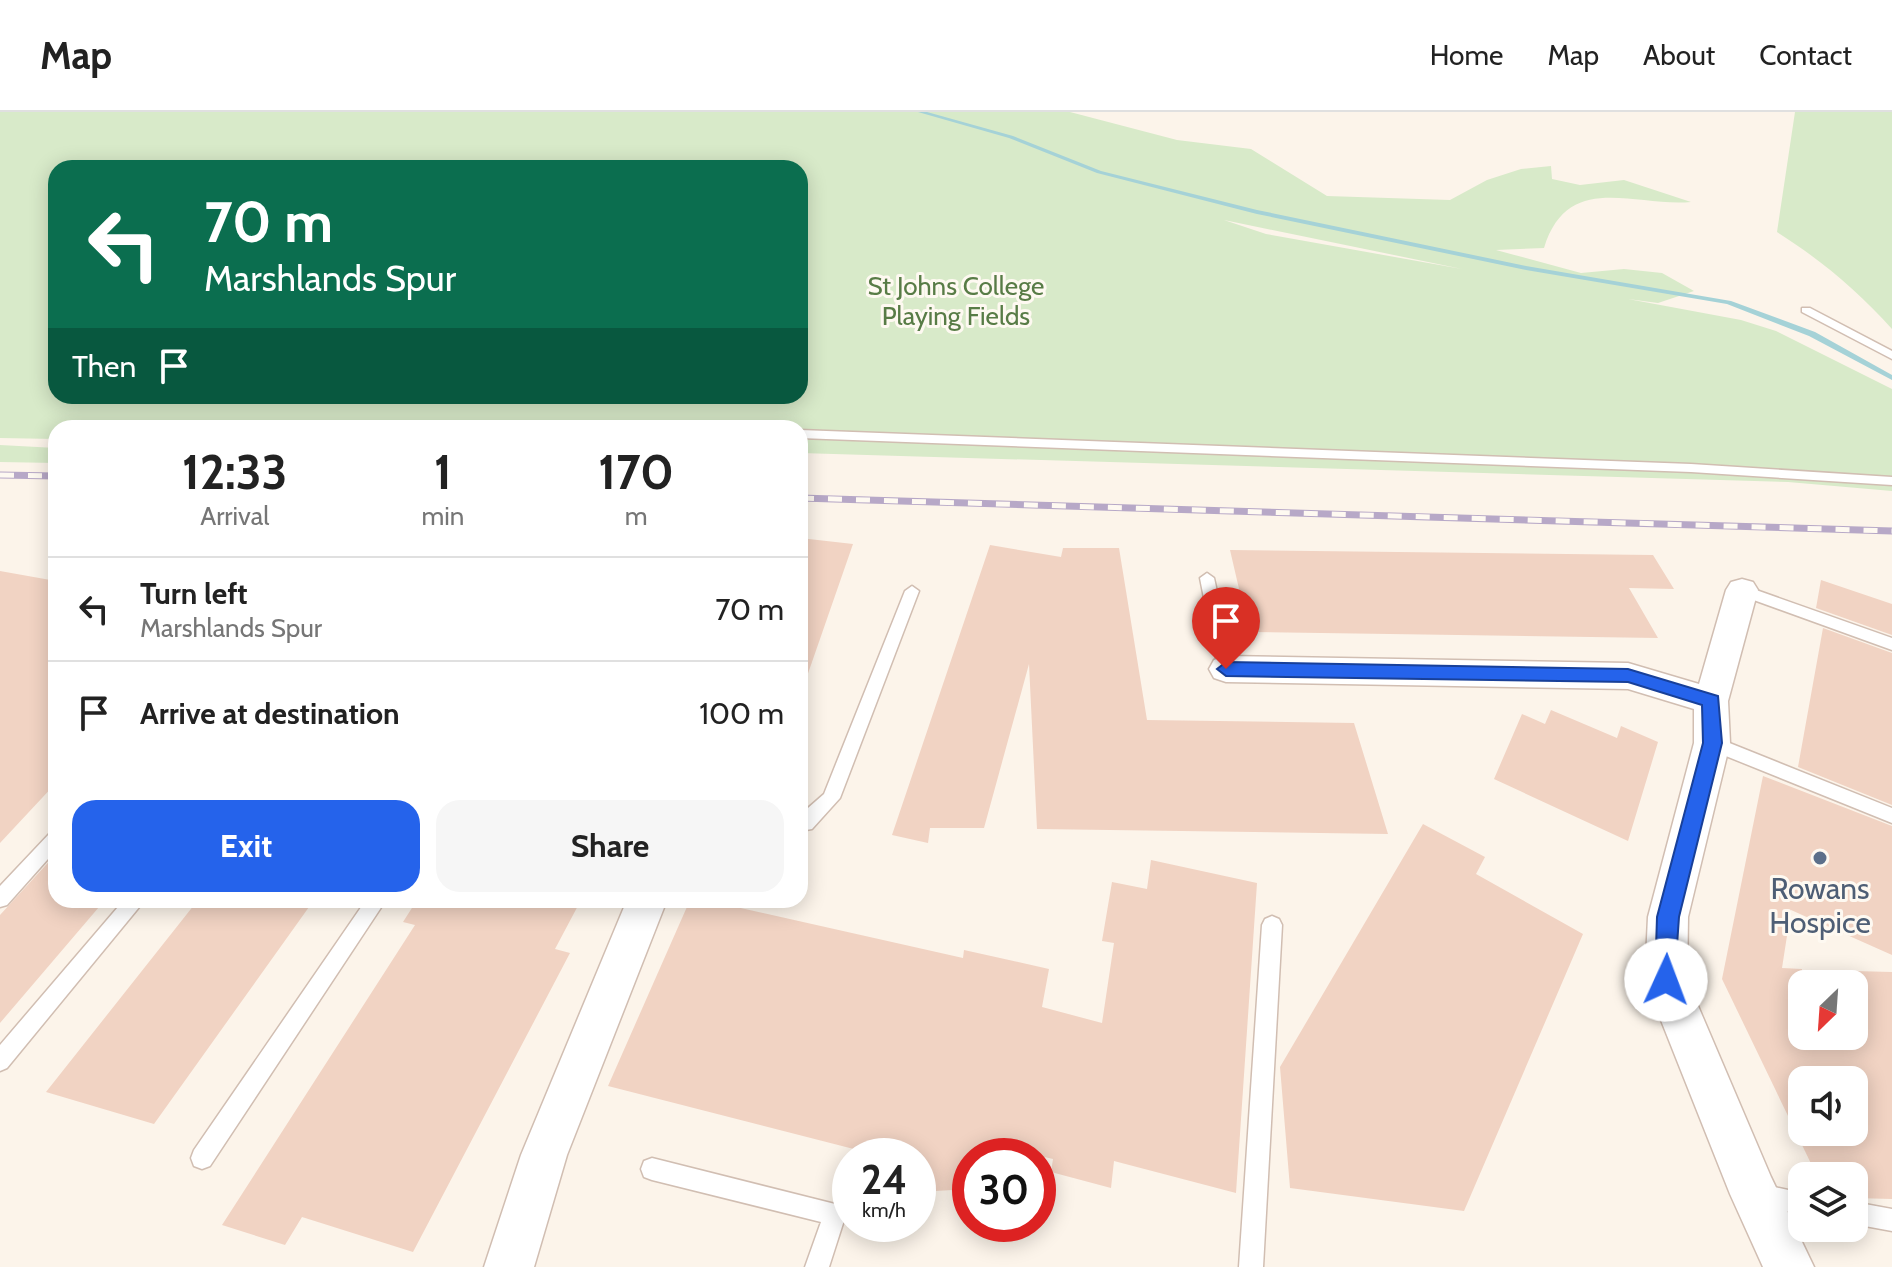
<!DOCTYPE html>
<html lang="en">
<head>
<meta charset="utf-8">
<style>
	body { margin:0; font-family:Cabin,sans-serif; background:#f6f6f6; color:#222; height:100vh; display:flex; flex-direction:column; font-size:30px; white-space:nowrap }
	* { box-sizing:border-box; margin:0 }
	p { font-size:26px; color:#767676 }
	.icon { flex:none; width:44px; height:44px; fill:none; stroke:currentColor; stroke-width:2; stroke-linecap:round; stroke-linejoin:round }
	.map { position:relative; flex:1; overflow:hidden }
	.panel { position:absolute; left:48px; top:308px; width:760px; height:488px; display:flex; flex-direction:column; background:#fff; border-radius:24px; box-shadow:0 4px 20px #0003 }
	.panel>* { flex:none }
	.guide { position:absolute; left:48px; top:48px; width:760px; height:244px; border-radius:24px; box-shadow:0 4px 20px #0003; background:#0b6e4f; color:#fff; overflow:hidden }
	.needle { width:52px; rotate:205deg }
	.fabs { position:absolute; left:1788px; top:858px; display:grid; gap:16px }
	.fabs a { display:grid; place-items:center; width:80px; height:80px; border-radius:16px; background:#fff; box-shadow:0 4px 20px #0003; font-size:40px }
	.speed { position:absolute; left:832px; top:1026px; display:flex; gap:16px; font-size:40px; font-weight:700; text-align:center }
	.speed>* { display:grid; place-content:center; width:104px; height:104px; border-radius:50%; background:#fff; box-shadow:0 4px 20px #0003; line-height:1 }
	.speed small { font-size:20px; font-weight:400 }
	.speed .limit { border:12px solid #d22; background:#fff; color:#111 }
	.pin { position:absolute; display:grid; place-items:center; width:68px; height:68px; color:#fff; margin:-82px -34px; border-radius:50% 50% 50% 0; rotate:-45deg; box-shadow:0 0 8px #0007 }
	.pin .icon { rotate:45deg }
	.me { position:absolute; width:88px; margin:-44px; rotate:2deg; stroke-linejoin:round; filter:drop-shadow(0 0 6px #0008) }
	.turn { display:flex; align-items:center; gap:28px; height:168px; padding:0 24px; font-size:36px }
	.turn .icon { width:104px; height:104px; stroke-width:2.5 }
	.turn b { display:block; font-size:56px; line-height:68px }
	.then { display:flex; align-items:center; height:76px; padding:0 24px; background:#0003; gap:16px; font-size:30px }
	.eta { display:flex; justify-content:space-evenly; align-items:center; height:136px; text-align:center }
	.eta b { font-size:48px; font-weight:700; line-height:56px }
	.primary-button { display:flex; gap:16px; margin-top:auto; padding:16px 24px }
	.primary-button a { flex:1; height:92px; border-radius:24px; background:#2563eb; color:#fff; font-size:32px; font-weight:700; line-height:92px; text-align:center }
	.primary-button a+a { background:#f6f6f6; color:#222 }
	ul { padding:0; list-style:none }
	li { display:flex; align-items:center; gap:24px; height:104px; padding:0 24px; border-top:2px solid #e0e0e0 }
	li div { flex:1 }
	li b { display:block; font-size:30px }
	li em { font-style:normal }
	header { display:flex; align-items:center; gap:48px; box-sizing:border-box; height:112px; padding:0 40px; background:#fff; border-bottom:2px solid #e0e0e0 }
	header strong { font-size:38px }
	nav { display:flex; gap:44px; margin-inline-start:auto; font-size:28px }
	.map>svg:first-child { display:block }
	.green { fill:#d8eac9; fill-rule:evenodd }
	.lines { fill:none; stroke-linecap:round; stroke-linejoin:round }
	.stream { fill:#a5d2d7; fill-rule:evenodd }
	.building { fill:#f1d3c3; fill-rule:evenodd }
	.lane-casing { stroke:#d1beb2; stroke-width:3 }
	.street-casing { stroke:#d1beb2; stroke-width:3 }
	.lane { fill:#fff; fill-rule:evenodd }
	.street { fill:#fff; fill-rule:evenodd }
	.rail-casing { stroke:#b7a8c7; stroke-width:7 }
	.rail { stroke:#fef9f1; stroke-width:5; stroke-dasharray:14; stroke-linecap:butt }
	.route { fill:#2563eb; stroke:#184099; stroke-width:2 }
	.service-dot { fill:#5c6f8a; stroke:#fef9f1; stroke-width:3 }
	.labels { text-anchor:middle; stroke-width:6; stroke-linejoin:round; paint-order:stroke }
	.far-park-label { font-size:26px; fill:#587c46; stroke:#fef9f1 }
	.service-label { font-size:30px; fill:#4e5e75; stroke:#fef9f1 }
</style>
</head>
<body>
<header>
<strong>Map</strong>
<nav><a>Home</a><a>Map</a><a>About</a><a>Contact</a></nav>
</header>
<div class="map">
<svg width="1892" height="1155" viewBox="0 0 1892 1155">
	<rect width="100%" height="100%" fill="#fcf4ea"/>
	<path class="green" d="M 0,0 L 1070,0 L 1177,28 L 1251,37 L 1327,84 L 1450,88 L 1487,68 L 1521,57 L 1551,54 L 1552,67 L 1580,73 L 1624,68 L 1691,90 C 1633,95 1568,59 1544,136 L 1496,138 L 1581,161 L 1624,157 L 1662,161 L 1694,179 L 1658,191 L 1628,187 L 1741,208 L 1776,219 L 1892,277 L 1892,379 L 1788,370 L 800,341 L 800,316 L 56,316 L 56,327 L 0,326 ZM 56,56 L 800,56 L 800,284 L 56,284 ZM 1224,108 L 1462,157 L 1266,122 Z
		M 1795,0 L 1892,0 L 1892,217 C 1858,179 1821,148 1777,120 Z
		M 0,333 L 56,336 L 56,351 L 0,350 Z"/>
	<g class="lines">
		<path class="stream" d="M 918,0 L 927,0 L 1013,24 L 1101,59 L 1257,98 L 1526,154 L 1731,189 L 1815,220 L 1892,263 L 1892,268 L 1809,224 L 1727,192 L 1526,158 L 1257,102 L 1097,61 L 1009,26 Z"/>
	</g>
	<path class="building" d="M 800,426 L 853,432 L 804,573 L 800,572 Z
		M 990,433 L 1061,445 L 1063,436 L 1119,436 L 1147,608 L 1354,611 L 1388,722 L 1037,717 L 1029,552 L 984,716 L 930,716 L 928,731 L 892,723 Z
		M 1230,438 L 1653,443 L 1674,477 L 1629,476 L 1658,526 L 1249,520 Z
		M 0,459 L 56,469 L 56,671 L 0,731 Z
		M 1821,468 L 1892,492 L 1892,523 L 1816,496 Z
		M 1823,516 L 1892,541 L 1892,693 L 1798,655 Z
		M 1551,598 L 1617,626 L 1621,614 L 1658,630 L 1628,729 L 1494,667 L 1522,602 L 1545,612 Z
		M 1763,664 L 1892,714 L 1892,843 L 1791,798 L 1782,856 L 1802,857 L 1802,924 L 1854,924 L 1854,859 L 1892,860 L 1892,1087 L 1854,1086 L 1854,1064 L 1817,1064 L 1722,867 ZM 1802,968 L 1854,968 L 1854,1020 L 1802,1020 Z
		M 1423,712 L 1485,745 L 1476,762 L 1583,822 L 1464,1099 L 1290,1076 L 1280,955 Z
		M 56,742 L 56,788 L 105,788 L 0,911 L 0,803 Z
		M 1151,748 L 1257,771 L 1236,1081 L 1114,1049 L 1111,1076 L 1051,1060 L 1053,1047 L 986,1031 L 983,1044 L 970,1044 L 970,1077 L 918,1080 L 918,1044 L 881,1044 L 608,974 L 690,788 L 705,788 L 963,846 L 964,838 L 1049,857 L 1042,895 L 1102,911 L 1114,831 L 1102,829 L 1112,770 L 1147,777 Z
		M 198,788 L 314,788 L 154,1012 L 46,980 Z
		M 417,788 L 581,788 L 555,837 L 570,841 L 413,1140 L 302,1105 L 285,1133 L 222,1113 L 415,813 L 403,810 Z"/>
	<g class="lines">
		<defs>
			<path id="lane" d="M 1802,196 L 1810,196 L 1892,239 L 1892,247 L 1802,200 Z
				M 800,318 L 1691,352 L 1892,365 L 1892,373 L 1691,360 L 800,326 Z
				M 1207,461 L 1214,466 L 1234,557 L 1226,563 L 1218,557 L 1200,466 Z
				M 1742,473 L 1892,526 L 1892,538 L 1737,482 L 1735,478 L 1737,474 Z
				M 912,474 L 919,479 L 840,686 L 812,717 L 800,719 L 800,703 L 824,682 L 905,479 Z
				M 1712,624 L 1892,696 L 1892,711 L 1706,636 L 1704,631 L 1706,626 Z
				M 56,718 L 56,738 L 7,793 L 0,795 L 0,774 L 50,721 Z
				M 124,788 L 145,788 L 7,956 L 0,959 L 0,933 Z
				M 366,788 L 386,788 L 210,1054 L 202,1057 L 194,1054 L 191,1046 L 194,1038 Z
				M 1272,804 L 1279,807 L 1282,813 L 1263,1155 L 1239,1155 L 1262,813 L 1265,807 Z
				M 652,1046 L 843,1094 L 846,1102 L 829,1155 L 805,1155 L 821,1110 L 652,1068 L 644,1065 L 641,1057 L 644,1049 Z
				M 1760,1072 L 1802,1081 L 1802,1103 L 1752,1091 L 1749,1083 L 1752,1075 Z
				M 1854,1090 L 1892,1097 L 1892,1119 L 1854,1112 Z"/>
			<path id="street" d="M 1742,467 L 1753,470 L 1758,478 L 1728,589 L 1730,631 L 1688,805 L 1687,868 L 1771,1065 L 1814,1155 L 1763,1155 L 1730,1082 L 1645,868 L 1648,805 L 1694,631 L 1694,597 L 1628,577 L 1226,570 L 1214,566 L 1209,557 L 1214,548 L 1226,544 L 1628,551 L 1699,572 L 1726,478 L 1731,470 Z
				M 627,788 L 667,788 L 567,1043 L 534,1155 L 484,1155 L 521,1043 Z"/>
		</defs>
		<use href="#lane" class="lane-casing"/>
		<use href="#street" class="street-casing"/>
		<use href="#lane" class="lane"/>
		<use href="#street" class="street"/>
		<defs>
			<path id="rail" d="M 0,363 L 56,364
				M 800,386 L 1892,419"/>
		</defs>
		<use href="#rail" class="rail-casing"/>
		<use href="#rail" class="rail"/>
	</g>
	<path class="route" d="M 1226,550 L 1628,557 L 1718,584 L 1722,631 L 1679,805 L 1674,875 L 1666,878 L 1658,875 L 1655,868 L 1657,805 L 1703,631 L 1702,593 L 1628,570 L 1226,564 L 1217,557 Z"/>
	<circle class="service-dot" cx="1820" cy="746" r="8"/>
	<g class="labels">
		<g class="far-park-label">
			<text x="956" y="183">St Johns College<tspan x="956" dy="30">Playing Fields</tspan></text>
		</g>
		<g class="service-label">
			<text x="1820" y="787">Rowans<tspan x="1820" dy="34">Hospice</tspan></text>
		</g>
	</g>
</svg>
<div class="fabs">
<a><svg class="needle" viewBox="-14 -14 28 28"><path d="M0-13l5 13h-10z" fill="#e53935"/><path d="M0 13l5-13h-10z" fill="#767676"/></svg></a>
<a><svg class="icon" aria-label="sound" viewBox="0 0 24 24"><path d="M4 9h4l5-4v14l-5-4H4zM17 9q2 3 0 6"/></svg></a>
<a><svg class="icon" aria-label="layers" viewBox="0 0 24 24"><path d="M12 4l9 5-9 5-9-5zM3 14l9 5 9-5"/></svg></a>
</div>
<div class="speed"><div>24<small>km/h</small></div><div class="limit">30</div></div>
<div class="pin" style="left:1226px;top:557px;background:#d93025"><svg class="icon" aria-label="arrive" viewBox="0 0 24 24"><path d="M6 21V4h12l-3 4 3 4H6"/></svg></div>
<svg class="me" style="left:1666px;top:868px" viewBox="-20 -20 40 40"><circle r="19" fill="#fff"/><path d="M0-13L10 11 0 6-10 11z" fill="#2563eb"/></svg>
<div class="guide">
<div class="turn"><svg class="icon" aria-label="left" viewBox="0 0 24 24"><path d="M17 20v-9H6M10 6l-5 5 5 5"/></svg><div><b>70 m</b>Marshlands Spur</div></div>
<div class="then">Then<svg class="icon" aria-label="arrive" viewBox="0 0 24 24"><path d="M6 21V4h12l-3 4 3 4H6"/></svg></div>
</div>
<section class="panel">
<div class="eta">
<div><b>12:33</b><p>Arrival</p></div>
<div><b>1</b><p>min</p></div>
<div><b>170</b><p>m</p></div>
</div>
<ul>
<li><svg class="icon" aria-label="left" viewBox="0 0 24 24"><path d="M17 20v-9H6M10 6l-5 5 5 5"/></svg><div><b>Turn left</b><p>Marshlands Spur</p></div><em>70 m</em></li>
<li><svg class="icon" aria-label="arrive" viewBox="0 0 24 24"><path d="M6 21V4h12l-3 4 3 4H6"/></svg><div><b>Arrive at destination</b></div><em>100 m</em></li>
</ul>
<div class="primary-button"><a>Exit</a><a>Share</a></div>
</section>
</div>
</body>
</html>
